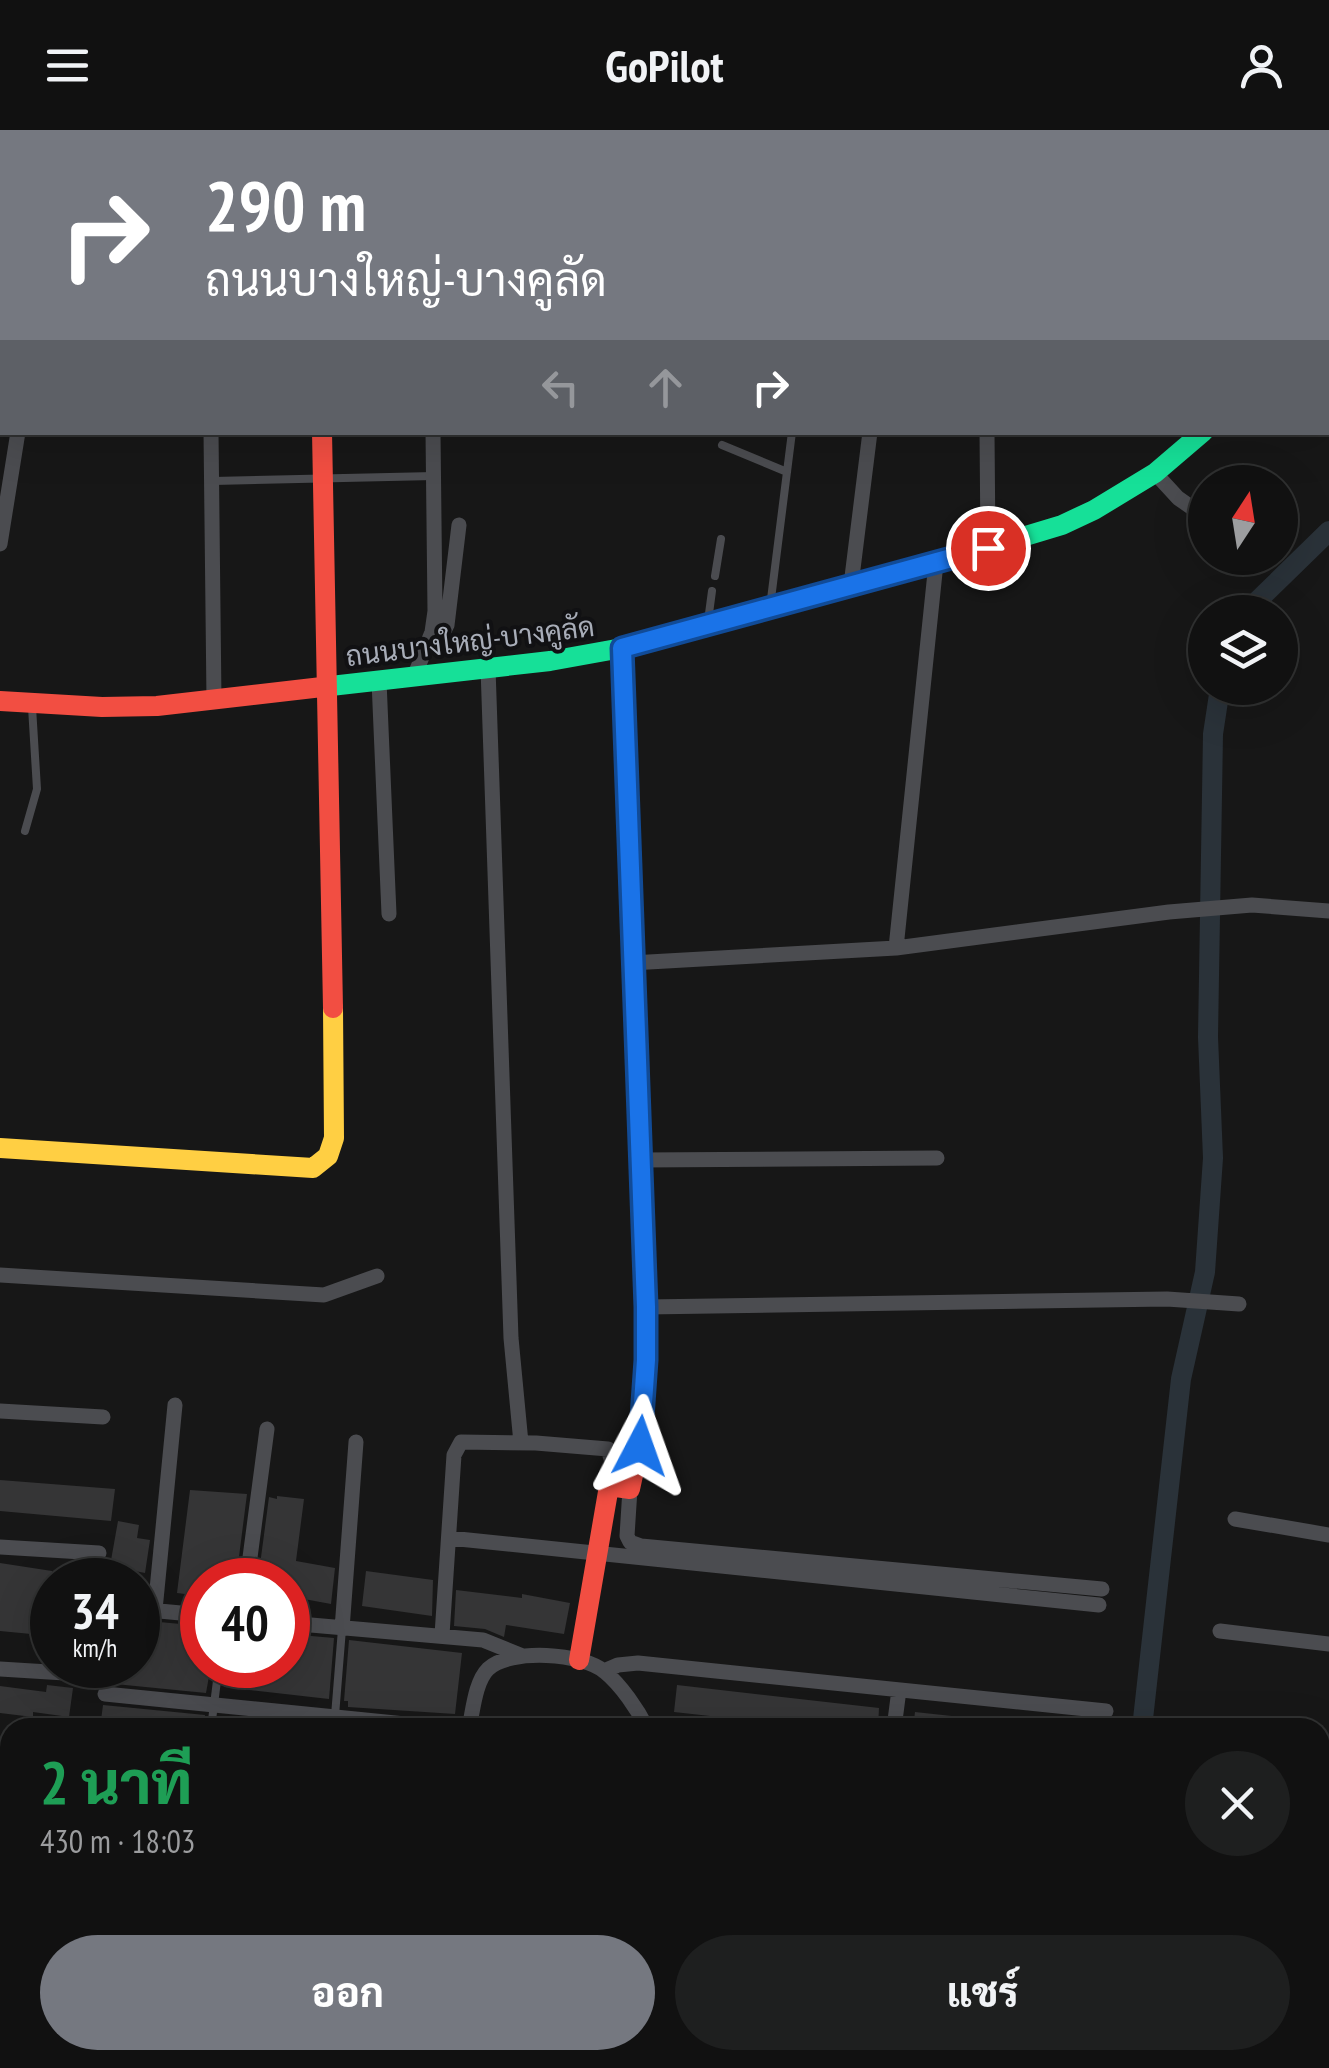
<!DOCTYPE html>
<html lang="th">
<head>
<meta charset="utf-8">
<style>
	body { margin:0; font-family:"PT Sans Narrow",Sarabun,sans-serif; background:#1e1f1f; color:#f1f3f6; height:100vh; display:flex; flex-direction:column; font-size:38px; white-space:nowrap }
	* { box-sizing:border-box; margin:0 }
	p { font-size:32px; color:#9c9d9f }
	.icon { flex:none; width:55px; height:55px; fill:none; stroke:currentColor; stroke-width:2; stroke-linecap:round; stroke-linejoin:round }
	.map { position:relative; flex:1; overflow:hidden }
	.details { position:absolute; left:0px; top:1588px; width:1330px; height:352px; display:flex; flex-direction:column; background:#111; border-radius:30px 30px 0 0; box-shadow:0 10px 40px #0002,0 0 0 2px #303131 }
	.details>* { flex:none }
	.guide { position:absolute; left:0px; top:0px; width:1330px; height:305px; box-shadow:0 10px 40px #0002,0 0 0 2px #303131; background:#757880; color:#fff; overflow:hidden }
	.needle { width:65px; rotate:12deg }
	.controls { position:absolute; left:1188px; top:335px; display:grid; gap:20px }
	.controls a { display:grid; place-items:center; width:110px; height:110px; border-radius:50%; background:#111; box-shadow:0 10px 40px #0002,0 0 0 2px #303131; font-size:50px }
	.speed { position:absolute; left:30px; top:1428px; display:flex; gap:20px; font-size:50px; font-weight:700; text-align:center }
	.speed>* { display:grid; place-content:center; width:130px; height:130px; border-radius:50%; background:#111; box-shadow:0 10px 40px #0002,0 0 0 2px #303131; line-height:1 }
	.speed small { font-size:25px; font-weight:400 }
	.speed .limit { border:15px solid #d22; background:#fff; color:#111 }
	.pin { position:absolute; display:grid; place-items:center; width:85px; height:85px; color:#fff; margin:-42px; border:5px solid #fff; border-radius:50%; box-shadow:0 2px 10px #0007 }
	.me { position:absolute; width:110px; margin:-55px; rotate:4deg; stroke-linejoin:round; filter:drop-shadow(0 0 8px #0008) }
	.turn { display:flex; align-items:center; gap:35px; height:210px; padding:0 40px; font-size:45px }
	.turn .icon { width:130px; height:130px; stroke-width:2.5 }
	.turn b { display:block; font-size:70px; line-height:85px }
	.lanes { display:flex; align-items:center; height:95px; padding:0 40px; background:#0003; justify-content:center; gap:50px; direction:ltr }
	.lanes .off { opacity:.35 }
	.round { display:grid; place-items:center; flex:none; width:105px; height:105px; border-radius:52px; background:#1e1f1f }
	.headline { display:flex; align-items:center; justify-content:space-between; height:170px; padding:0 40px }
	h1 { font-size:60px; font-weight:800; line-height:75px; color:#1e9e55 }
	.action { display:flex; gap:20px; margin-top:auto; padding:20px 40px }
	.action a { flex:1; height:115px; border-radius:60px; background:#757880; color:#fff; font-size:40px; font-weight:800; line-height:115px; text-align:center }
	.action a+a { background:#1e1f1f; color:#f1f3f6 }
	header { display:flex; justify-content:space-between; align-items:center; height:130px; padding:0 40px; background:#111; font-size:45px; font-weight:800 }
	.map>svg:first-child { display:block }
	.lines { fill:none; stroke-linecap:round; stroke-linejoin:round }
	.canal { stroke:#2a3239; stroke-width:20 }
	.building { fill:#353536 }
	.lane { stroke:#4b4c50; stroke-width:8 }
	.street { stroke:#4b4c50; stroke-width:15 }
	.fast { stroke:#16e098; stroke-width:20 }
	.slow { stroke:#ffcf43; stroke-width:20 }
	.jam { stroke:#f24e42; stroke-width:20 }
	.route-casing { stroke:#114b97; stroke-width:25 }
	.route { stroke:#1a73e8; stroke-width:18 }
	.labels { text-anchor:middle; stroke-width:8; stroke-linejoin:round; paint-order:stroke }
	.street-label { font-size:28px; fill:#a8adb8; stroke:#111113 }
</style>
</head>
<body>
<header><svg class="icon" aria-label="menu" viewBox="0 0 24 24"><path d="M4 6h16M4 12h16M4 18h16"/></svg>GoPilot<svg class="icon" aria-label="person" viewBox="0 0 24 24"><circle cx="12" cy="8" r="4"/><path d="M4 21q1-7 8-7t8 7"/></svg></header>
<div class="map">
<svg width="1329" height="1938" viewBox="0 0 1329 1938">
	<rect width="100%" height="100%" fill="#171717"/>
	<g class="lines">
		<path class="canal" d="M 1246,482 L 1329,401
			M 1142,1598 L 1181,1249 L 1205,1142 L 1213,1028 L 1208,907 L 1213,604 L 1220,558
			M 1125,1938 L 1126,1930"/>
	</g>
	<path class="building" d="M 0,1350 L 115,1359 L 111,1391 L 0,1381 Z
		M 190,1360 L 247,1364 L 236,1450 L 202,1450 L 201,1466 L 177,1463 Z
		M 277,1366 L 304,1369 L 296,1431 L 335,1438 L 331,1474 L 304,1469 L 302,1483 L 288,1482 L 288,1450 L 258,1450 L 269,1367 L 277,1369 Z
		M 118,1391 L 139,1395 L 137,1408 L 150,1410 L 145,1443 L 110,1436 Z
		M 0,1433 L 52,1441 L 52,1506 L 0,1501 Z
		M 366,1441 L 433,1450 L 432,1486 L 362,1476 Z
		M 456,1460 L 522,1468 L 522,1464 L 570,1473 L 564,1504 L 506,1495 L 504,1507 L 485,1499 L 454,1496 Z
		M 138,1490 L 202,1496 L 202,1535 L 211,1535 L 206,1563 L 105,1553 L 108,1535 L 138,1535 Z
		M 288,1504 L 334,1508 L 329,1569 L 224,1557 L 226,1535 L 288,1535 Z
		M 349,1510 L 462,1523 L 455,1584 L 348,1577 L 348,1571 L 344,1571 Z
		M 47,1555 L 73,1558 L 69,1587 L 33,1582 L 33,1587 L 0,1583 L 0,1556 L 46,1562 Z
		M 677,1555 L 879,1578 L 878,1598 L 817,1598 L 674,1582 Z
		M 103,1575 L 205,1585 L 204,1598 L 100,1598 Z
		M 915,1582 L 961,1587 L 960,1598 L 913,1598 Z"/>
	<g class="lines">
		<path class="lane" d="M 1322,0 L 1322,2
			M 1328,143 L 1329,168
			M 722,315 L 787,342
			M 213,351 L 434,346
			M 715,446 L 721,409
			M 770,477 L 792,302
			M 708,491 L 712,461
			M 25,701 L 37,659 L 32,577
			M 211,1598 L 219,1535
			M 334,1598 L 342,1499
			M 893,1938 L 894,1930
			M 1020,1938 L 1021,1930"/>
		<path class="street" d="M 903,2 L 903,0
			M 1032,2 L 1032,0
			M 211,302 L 214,570
			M 987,302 L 988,418
			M 1155,343 L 1178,368 L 1205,387
			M 0,414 L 18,302
			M 851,455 L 870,302
			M 430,516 L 440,509 L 447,495 L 459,395
			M 488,538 L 511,1208 L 521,1313
			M 414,547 L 432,502 L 435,481 L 433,302
			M 379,551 L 389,784
			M 896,818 L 936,433
			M 631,833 L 896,818 L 1169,782 L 1252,775 L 1329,781
			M 640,1030 L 937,1028
			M 0,1145 L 324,1165 L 377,1146
			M 646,1177 L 1167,1169 L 1239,1174
			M 0,1281 L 103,1287
			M 630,1359 L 627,1406 L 630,1412 L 641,1416 L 1102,1459
			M 1235,1389 L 1329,1405
			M 449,1408 L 1099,1475
			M 0,1417 L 99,1423
			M 247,1450 L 267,1299
			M 138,1479 L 202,1485
			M 155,1480 L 175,1275
			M 288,1493 L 483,1510 L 520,1525
			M 342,1499 L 356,1312
			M 1220,1501 L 1329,1514
			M 442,1505 L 454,1325 L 461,1312 L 536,1313 L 608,1319 L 612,1332 L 609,1356
			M 0,1539 L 81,1544
			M 604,1541 L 618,1535 L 638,1533 L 1106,1581
			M 105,1564 L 445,1598
			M 469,1598 C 473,1581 475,1552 488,1539 C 510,1518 583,1523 605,1542 C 621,1555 638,1580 647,1598
			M 894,1598 L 899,1560
			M 1320,1625 L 1329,1623
			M 0,1663 L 10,1664
			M 1320,1755 L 1329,1757
			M 0,1783 L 10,1784
			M 0,1908 L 10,1909
			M 388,1930 L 455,1934 L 460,1938
			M 783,1930 L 851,1938"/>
		<path class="fast" d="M 1328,198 L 1329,196
			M 622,518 L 639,1018
			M 322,557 L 550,531 L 622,518 L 936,433 L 1062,395 L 1094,380 L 1155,343 L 1203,302"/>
		<path class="slow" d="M 0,1018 L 313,1038 L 328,1026 L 334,1008 L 333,878"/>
		<path class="jam" d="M 322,302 L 333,878
			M 0,571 L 102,577 L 157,576 L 322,557
			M 579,1530 L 609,1356 L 630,1359 C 656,1248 643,1131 639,1018"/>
	</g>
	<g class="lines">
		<defs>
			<path id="route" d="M 640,1316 L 646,1230 L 646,1177 L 622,518 L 988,418"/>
		</defs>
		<use href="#route" class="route-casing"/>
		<use href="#route" class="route"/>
	</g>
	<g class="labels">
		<g class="street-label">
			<text transform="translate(470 511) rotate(-7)" y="10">ถนนบางใหญ่-บางคูลัด</text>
		</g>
	</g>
</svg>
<div class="controls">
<a><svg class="needle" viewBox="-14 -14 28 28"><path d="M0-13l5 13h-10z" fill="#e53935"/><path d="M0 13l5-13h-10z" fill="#9c9d9f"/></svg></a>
<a><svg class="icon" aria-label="layers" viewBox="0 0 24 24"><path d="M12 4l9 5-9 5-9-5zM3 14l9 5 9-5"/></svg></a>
</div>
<div class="speed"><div>34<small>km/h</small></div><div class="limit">40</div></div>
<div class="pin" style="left:988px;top:418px;background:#d93025"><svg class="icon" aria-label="arrive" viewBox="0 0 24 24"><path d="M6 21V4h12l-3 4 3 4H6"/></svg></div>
<svg class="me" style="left:640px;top:1316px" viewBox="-20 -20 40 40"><path d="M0-17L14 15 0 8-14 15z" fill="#1a73e8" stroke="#fff" stroke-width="4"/></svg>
<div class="guide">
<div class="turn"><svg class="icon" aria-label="right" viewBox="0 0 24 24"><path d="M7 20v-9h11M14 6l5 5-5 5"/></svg><div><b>290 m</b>ถนนบางใหญ่-บางคูลัด</div></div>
<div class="lanes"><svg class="icon off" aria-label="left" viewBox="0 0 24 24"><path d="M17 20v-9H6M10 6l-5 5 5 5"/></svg><svg class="icon off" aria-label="ahead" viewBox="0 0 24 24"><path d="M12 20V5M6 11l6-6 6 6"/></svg><svg class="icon" aria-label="right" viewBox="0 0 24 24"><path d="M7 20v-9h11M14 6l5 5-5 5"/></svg></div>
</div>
<section class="details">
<div class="headline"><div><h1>2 นาที</h1><p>430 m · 18:03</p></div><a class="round"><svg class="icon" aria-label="close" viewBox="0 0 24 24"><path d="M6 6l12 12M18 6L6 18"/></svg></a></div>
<div class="action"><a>ออก</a><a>แชร์</a></div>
</section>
</div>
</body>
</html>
